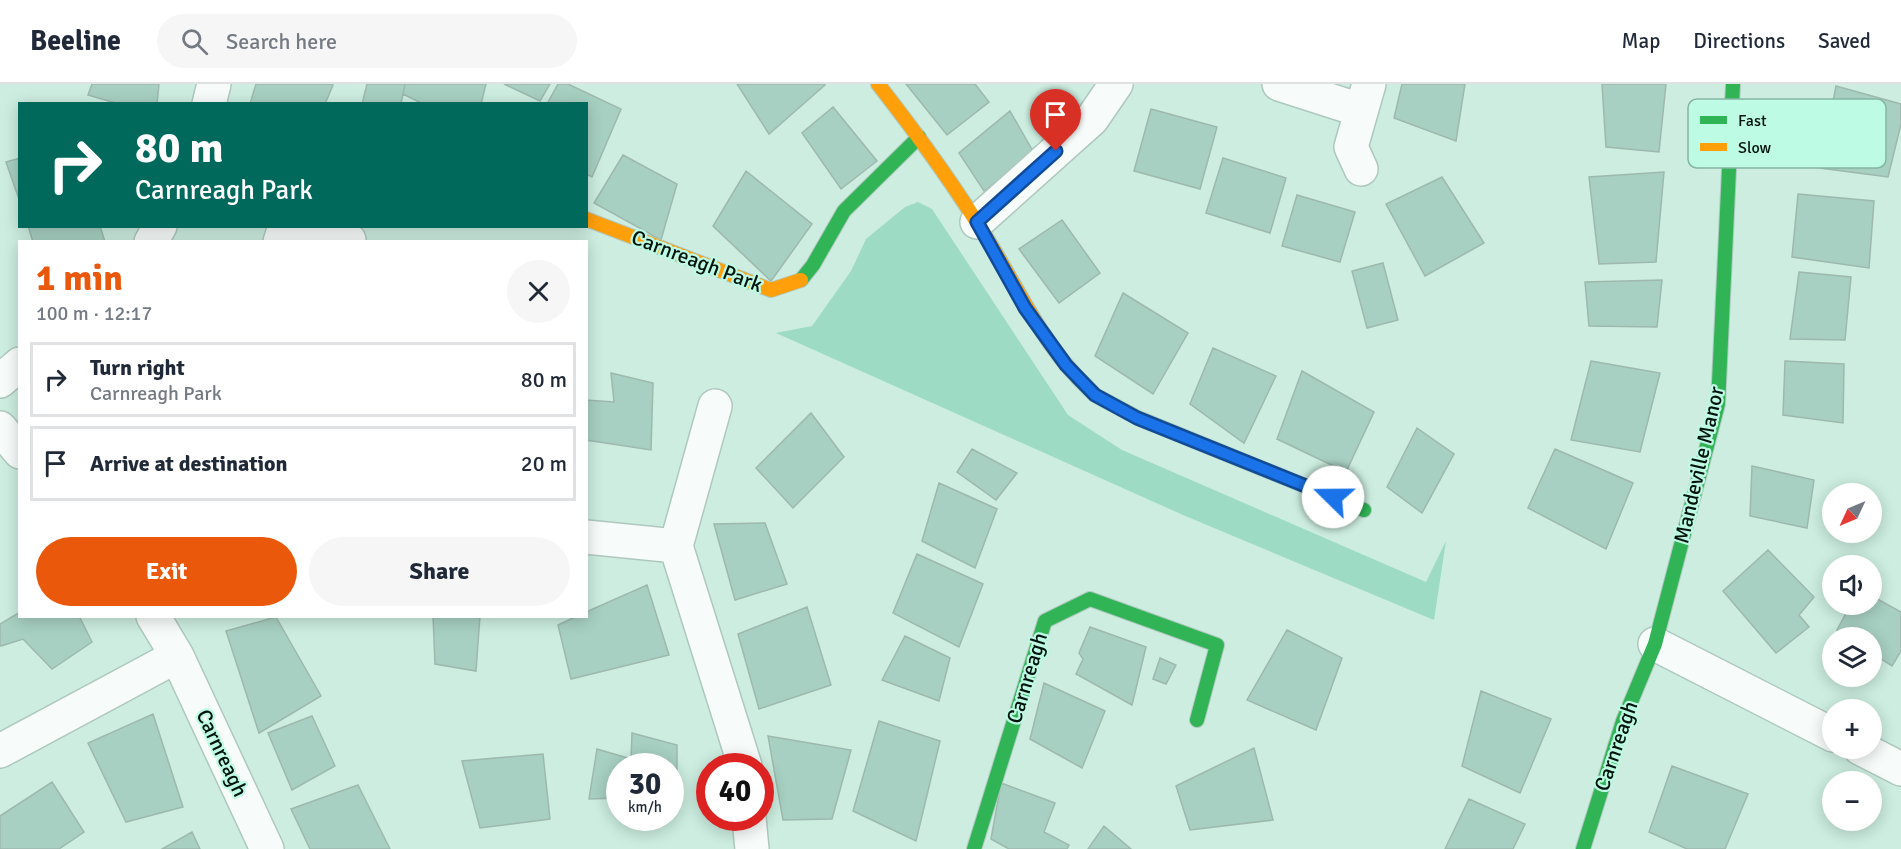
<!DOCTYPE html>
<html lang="en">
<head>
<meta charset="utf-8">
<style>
	body { margin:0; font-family:Signika,sans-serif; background:#f6f6f7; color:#1f2937; height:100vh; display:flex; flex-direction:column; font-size:22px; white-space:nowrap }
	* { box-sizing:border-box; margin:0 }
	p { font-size:20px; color:#747a83 }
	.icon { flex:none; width:33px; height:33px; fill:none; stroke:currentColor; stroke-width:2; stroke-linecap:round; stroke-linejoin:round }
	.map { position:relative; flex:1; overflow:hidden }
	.side { position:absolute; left:18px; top:156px; width:570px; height:378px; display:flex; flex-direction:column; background:#fff; border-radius:0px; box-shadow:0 3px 15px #0003 }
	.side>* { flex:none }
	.banner { position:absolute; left:18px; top:18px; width:570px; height:126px; border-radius:0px; box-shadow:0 3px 15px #0003; background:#00695c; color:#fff; overflow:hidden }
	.needle { width:39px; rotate:226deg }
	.tools { position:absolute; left:1822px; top:399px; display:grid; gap:12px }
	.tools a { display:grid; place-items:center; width:60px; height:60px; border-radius:50%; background:#fff; box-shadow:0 3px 15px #0003; font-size:30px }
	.speed { position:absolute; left:606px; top:669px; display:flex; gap:12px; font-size:30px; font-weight:700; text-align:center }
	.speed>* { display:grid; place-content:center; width:78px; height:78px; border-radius:50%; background:#fff; box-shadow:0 3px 15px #0003; line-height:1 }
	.speed small { font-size:15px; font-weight:400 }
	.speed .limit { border:9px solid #d22; background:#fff; color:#111 }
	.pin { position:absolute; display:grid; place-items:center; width:51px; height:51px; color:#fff; margin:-62px -26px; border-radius:50% 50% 50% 0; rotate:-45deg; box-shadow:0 0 6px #0007 }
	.pin .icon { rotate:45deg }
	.me { position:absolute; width:66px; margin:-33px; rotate:292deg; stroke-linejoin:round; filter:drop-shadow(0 0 4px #0008) }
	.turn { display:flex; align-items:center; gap:21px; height:126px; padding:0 18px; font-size:27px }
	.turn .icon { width:78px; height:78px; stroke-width:2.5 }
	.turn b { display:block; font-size:42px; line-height:51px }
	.round { display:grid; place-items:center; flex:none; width:63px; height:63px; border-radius:32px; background:#f6f6f7 }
	.head { display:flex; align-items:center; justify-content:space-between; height:102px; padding:0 18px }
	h1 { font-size:36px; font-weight:700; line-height:45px; color:#ea580c }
	.button { display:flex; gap:12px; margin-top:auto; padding:12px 18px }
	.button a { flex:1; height:69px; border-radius:36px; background:#ea580c; color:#fff; font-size:24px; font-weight:700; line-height:69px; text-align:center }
	.button a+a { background:#f6f6f7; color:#1f2937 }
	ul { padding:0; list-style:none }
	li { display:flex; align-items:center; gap:18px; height:75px; margin:0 12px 9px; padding:0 6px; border:3px solid #e0e1e3; border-radius:0px }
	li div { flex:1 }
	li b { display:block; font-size:22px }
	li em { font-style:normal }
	header { display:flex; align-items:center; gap:36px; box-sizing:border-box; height:84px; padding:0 30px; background:#fff; border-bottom:2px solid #e0e1e3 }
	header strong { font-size:28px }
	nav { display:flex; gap:33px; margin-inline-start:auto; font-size:21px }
	.search { width:420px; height:54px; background:#f6f6f7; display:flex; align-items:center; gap:15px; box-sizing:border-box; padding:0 21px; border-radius:33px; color:#747a83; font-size:22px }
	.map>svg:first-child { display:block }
	.green { fill:#9ddbc5 }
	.building { fill:#a7d0c2; stroke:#9eb8ae; stroke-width:1.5 }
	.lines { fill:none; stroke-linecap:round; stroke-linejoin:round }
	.street-casing { stroke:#afc8bf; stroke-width:36 }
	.fast-casing { stroke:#afc8bf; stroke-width:16 }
	.slow-casing { stroke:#afc8bf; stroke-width:16 }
	.street { stroke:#f7fcfa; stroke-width:33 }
	.fast { stroke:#30b455; stroke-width:14 }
	.slow { stroke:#ff9f0a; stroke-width:14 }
	.route-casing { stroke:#114b97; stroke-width:15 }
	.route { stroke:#1a73e8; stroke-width:10 }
	.labels { text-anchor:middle; stroke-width:4.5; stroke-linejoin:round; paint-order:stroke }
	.street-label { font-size:21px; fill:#00130c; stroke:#befbe4 }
	.key { fill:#befbe4; stroke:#85b5a3; stroke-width:1.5 }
	.key-label { font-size:16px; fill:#00130c }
</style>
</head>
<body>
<header>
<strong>Beeline</strong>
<div class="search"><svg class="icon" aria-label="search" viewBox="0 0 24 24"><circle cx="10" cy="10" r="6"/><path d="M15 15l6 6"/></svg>Search here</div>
<nav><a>Map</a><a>Directions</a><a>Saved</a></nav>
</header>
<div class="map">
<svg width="1901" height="765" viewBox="0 0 1901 765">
	<rect width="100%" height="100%" fill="#ccede0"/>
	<path class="green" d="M 918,118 L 932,125 L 1068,331 L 1122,366 L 1426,498 L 1446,457 L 1434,536 L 1183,431 L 776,249 L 812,242 L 851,187 L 866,155 L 905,123 Z"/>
	<path class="building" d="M 92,0 L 159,0 L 157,20 L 119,20 L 88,11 Z
		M 256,0 L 331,0 L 333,1 L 325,20 L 250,20 Z
		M 367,0 L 405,0 L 401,20 L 362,20 Z
		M 405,0 L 486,0 L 481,20 L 423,20 L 403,10 Z
		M 504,0 L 550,0 L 540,17 Z
		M 558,0 L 568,0 L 621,25 L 592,93 L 586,90 L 586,20 L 547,20 Z
		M 737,0 L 825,0 L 825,1 L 769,50 Z
		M 906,0 L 975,0 L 989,18 L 947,51 Z
		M 1402,0 L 1465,0 L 1456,57 L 1394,34 Z
		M 1602,0 L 1666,0 L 1659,68 L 1606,63 Z
		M 1836,2 L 1901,20 L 1901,40 L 1888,93 L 1820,84 Z
		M 833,23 L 877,77 L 841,105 L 802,49 Z
		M 1151,25 L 1217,43 L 1200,105 L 1134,87 Z
		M 1010,27 L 1034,69 L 984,107 L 959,69 Z
		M 623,71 L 677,100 L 661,156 L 594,119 Z
		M 20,74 L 20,118 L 6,78 Z
		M 1223,74 L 1286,94 L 1270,149 L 1206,129 Z
		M 746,87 L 812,140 L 771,197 L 713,142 Z
		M 1664,88 L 1656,178 L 1599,180 L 1589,93 Z
		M 1442,93 L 1484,159 L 1425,192 L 1386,120 Z
		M 1798,110 L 1874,117 L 1869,184 L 1792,173 Z
		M 1297,111 L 1355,128 L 1340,178 L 1282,162 Z
		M 1062,136 L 1100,189 L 1059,219 L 1019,165 Z
		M 28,142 L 100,142 L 105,158 L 33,158 Z
		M 1383,179 L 1398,236 L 1367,244 L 1352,187 Z
		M 1799,188 L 1851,193 L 1845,256 L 1790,255 Z
		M 1662,196 L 1657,243 L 1589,242 L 1585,198 Z
		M 1123,209 L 1188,249 L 1153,310 L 1095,272 Z
		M 1213,264 L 1276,292 L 1244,359 L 1190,320 Z
		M 1591,277 L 1660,289 L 1640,368 L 1571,356 Z
		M 1785,277 L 1844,280 L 1843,339 L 1783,331 Z
		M 1302,287 L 1374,328 L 1346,388 L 1277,355 Z
		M 611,289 L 653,299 L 651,366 L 586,356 L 586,316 L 614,318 Z
		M 811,329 L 844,373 L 793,424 L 756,384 Z
		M 1417,344 L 1454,370 L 1422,429 L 1387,403 Z
		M 972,365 L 1017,389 L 996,416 L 957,388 Z
		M 1555,365 L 1633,399 L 1606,465 L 1528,424 Z
		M 1752,382 L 1814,396 L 1807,444 L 1750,432 Z
		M 939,399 L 997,425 L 975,484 L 922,457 Z
		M 765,439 L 787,500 L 735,516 L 714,440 Z
		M 1768,466 L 1814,513 L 1799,531 L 1809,543 L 1776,569 L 1723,507 Z
		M 917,470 L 983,500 L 959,563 L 893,529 Z
		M 647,501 L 669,571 L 571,595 L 558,541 L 577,532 L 586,532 L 586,528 Z
		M 1872,512 L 1901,528 L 1901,567 L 1892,582 L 1872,569 L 1872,554 L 1848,554 L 1837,546 L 1851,520 L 1872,520 Z
		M 807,523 L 831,601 L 759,625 L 738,550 Z
		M 20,528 L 20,532 L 79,532 L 92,558 L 52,585 L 23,555 L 1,562 L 0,560 L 0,540 Z
		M 433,532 L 480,532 L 476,587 L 435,580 Z
		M 276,533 L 321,612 L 259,649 L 226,547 Z
		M 1090,543 L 1146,563 L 1132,621 L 1076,590 L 1083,575 L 1079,569 Z
		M 1287,546 L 1342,574 L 1316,646 L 1247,616 Z
		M 905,552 L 950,574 L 939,617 L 882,596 Z
		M 1160,574 L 1176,581 L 1166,600 L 1153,595 Z
		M 1044,599 L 1105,627 L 1082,684 L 1030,655 Z
		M 1481,607 L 1551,635 L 1520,709 L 1462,682 Z
		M 153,630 L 183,723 L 126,738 L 88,659 Z
		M 312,632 L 335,682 L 292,706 L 268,649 Z
		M 879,637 L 940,657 L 916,757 L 853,727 Z
		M 632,649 L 677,661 L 677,713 L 670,713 L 670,682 L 620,682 L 620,714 L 589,715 L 597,665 L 631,675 Z
		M 768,652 L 851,666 L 832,735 L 783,736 Z
		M 1254,664 L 1273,736 L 1190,746 L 1176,702 Z
		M 543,670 L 550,735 L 480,744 L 462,677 Z
		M 1672,682 L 1748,710 L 1725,765 L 1687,765 L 1649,748 Z
		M 52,698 L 84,748 L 59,765 L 0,765 L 0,732 Z
		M 1001,699 L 1055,719 L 1044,748 L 1069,761 L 1067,765 L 1009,765 L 991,755 Z
		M 358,701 L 390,765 L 310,765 L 291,725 Z
		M 1469,715 L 1525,740 L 1513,765 L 1445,765 Z
		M 1104,742 L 1131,765 L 1088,765 Z
		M 192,748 L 200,765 L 162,765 Z"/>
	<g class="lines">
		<defs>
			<path id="street" d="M 1279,0 L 1360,26
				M 209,20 L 214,0
				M 1361,85 L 1351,63 L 1369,0
				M 977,138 L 1092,35 L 1116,0
				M 302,142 L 349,156
				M 151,158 L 160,142
				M 280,158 L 285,142
				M 0,297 L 20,280
				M 715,322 L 676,462 L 745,682
				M 0,344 L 20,368
				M 586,453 L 676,462
				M 153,532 L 177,572 L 267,765
				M 1655,560 L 1833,651
				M 1860,664 L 1901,685
				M 0,667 L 177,572
				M 749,734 L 752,765"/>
			<path id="fast" d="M 801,196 L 813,181 L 844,127 L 919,53
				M 1078,294 L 1095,311 L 1138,334 L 1364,426
				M 974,765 L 1045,537 L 1090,515 L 1217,561 L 1197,636
				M 1583,765 L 1623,637 L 1655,560 L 1718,320 L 1733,0"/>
			<path id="slow" d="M 878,0 C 917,50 953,99 986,153 C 1016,201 1039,253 1078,294
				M 586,135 L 771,206 L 801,196"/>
		</defs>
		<use href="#street" class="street-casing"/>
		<use href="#fast" class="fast-casing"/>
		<use href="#slow" class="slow-casing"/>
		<use href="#street" class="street"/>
		<use href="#fast" class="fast"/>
		<use href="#slow" class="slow"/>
	</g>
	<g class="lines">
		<defs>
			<path id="route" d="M 1056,67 L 977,138 L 1025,224 L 1066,281 L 1095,311 L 1137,334 L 1333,413"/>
		</defs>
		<use href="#route" class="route-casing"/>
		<use href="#route" class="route"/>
	</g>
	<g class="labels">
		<g class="street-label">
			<text transform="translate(697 177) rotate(21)" y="7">Carnreagh Park</text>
			<text transform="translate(1699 381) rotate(-77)" y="7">Mandeville Manor</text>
			<text transform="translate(1027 594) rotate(-73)" y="7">Carnreagh</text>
			<text transform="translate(1616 662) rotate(-71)" y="7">Carnreagh</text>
			<text transform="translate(222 669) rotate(65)" y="7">Carnreagh</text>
		</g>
	</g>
	<rect x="1688" y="15" width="198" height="69" rx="9" class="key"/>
	<rect x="1700" y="32" width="27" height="8" fill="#30b455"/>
	<rect x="1700" y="59" width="27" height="8" fill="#ff9f0a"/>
	<g class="key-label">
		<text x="1738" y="42">Fast</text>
		<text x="1738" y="69">Slow</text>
	</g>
</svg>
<div class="tools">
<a><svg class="needle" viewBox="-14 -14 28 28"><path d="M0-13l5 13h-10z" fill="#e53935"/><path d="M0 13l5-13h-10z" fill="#747a83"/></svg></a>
<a><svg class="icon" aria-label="sound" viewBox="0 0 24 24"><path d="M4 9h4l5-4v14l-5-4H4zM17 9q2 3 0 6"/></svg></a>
<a><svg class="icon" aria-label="layers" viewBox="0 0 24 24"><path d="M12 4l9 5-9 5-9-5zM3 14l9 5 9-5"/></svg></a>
<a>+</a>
<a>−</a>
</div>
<div class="speed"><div>30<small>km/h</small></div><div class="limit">40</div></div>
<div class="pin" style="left:1056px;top:67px;background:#d93025"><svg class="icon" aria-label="arrive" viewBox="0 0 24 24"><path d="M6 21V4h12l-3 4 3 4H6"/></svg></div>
<svg class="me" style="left:1333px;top:413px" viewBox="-20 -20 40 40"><circle r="19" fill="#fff"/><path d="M0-13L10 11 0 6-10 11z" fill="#1a73e8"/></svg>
<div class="banner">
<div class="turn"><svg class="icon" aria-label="right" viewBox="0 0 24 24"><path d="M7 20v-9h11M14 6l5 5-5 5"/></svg><div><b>80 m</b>Carnreagh Park</div></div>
</div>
<section class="side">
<div class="head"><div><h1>1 min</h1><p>100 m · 12:17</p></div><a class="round"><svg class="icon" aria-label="close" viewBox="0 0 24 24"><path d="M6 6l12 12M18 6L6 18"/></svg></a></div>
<ul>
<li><svg class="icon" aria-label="right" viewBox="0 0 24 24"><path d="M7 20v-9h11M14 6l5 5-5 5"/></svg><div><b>Turn right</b><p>Carnreagh Park</p></div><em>80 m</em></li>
<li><svg class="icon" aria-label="arrive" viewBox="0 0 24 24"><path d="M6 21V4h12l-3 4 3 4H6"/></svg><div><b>Arrive at destination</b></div><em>20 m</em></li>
</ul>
<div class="button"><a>Exit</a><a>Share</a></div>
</section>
</div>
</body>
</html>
